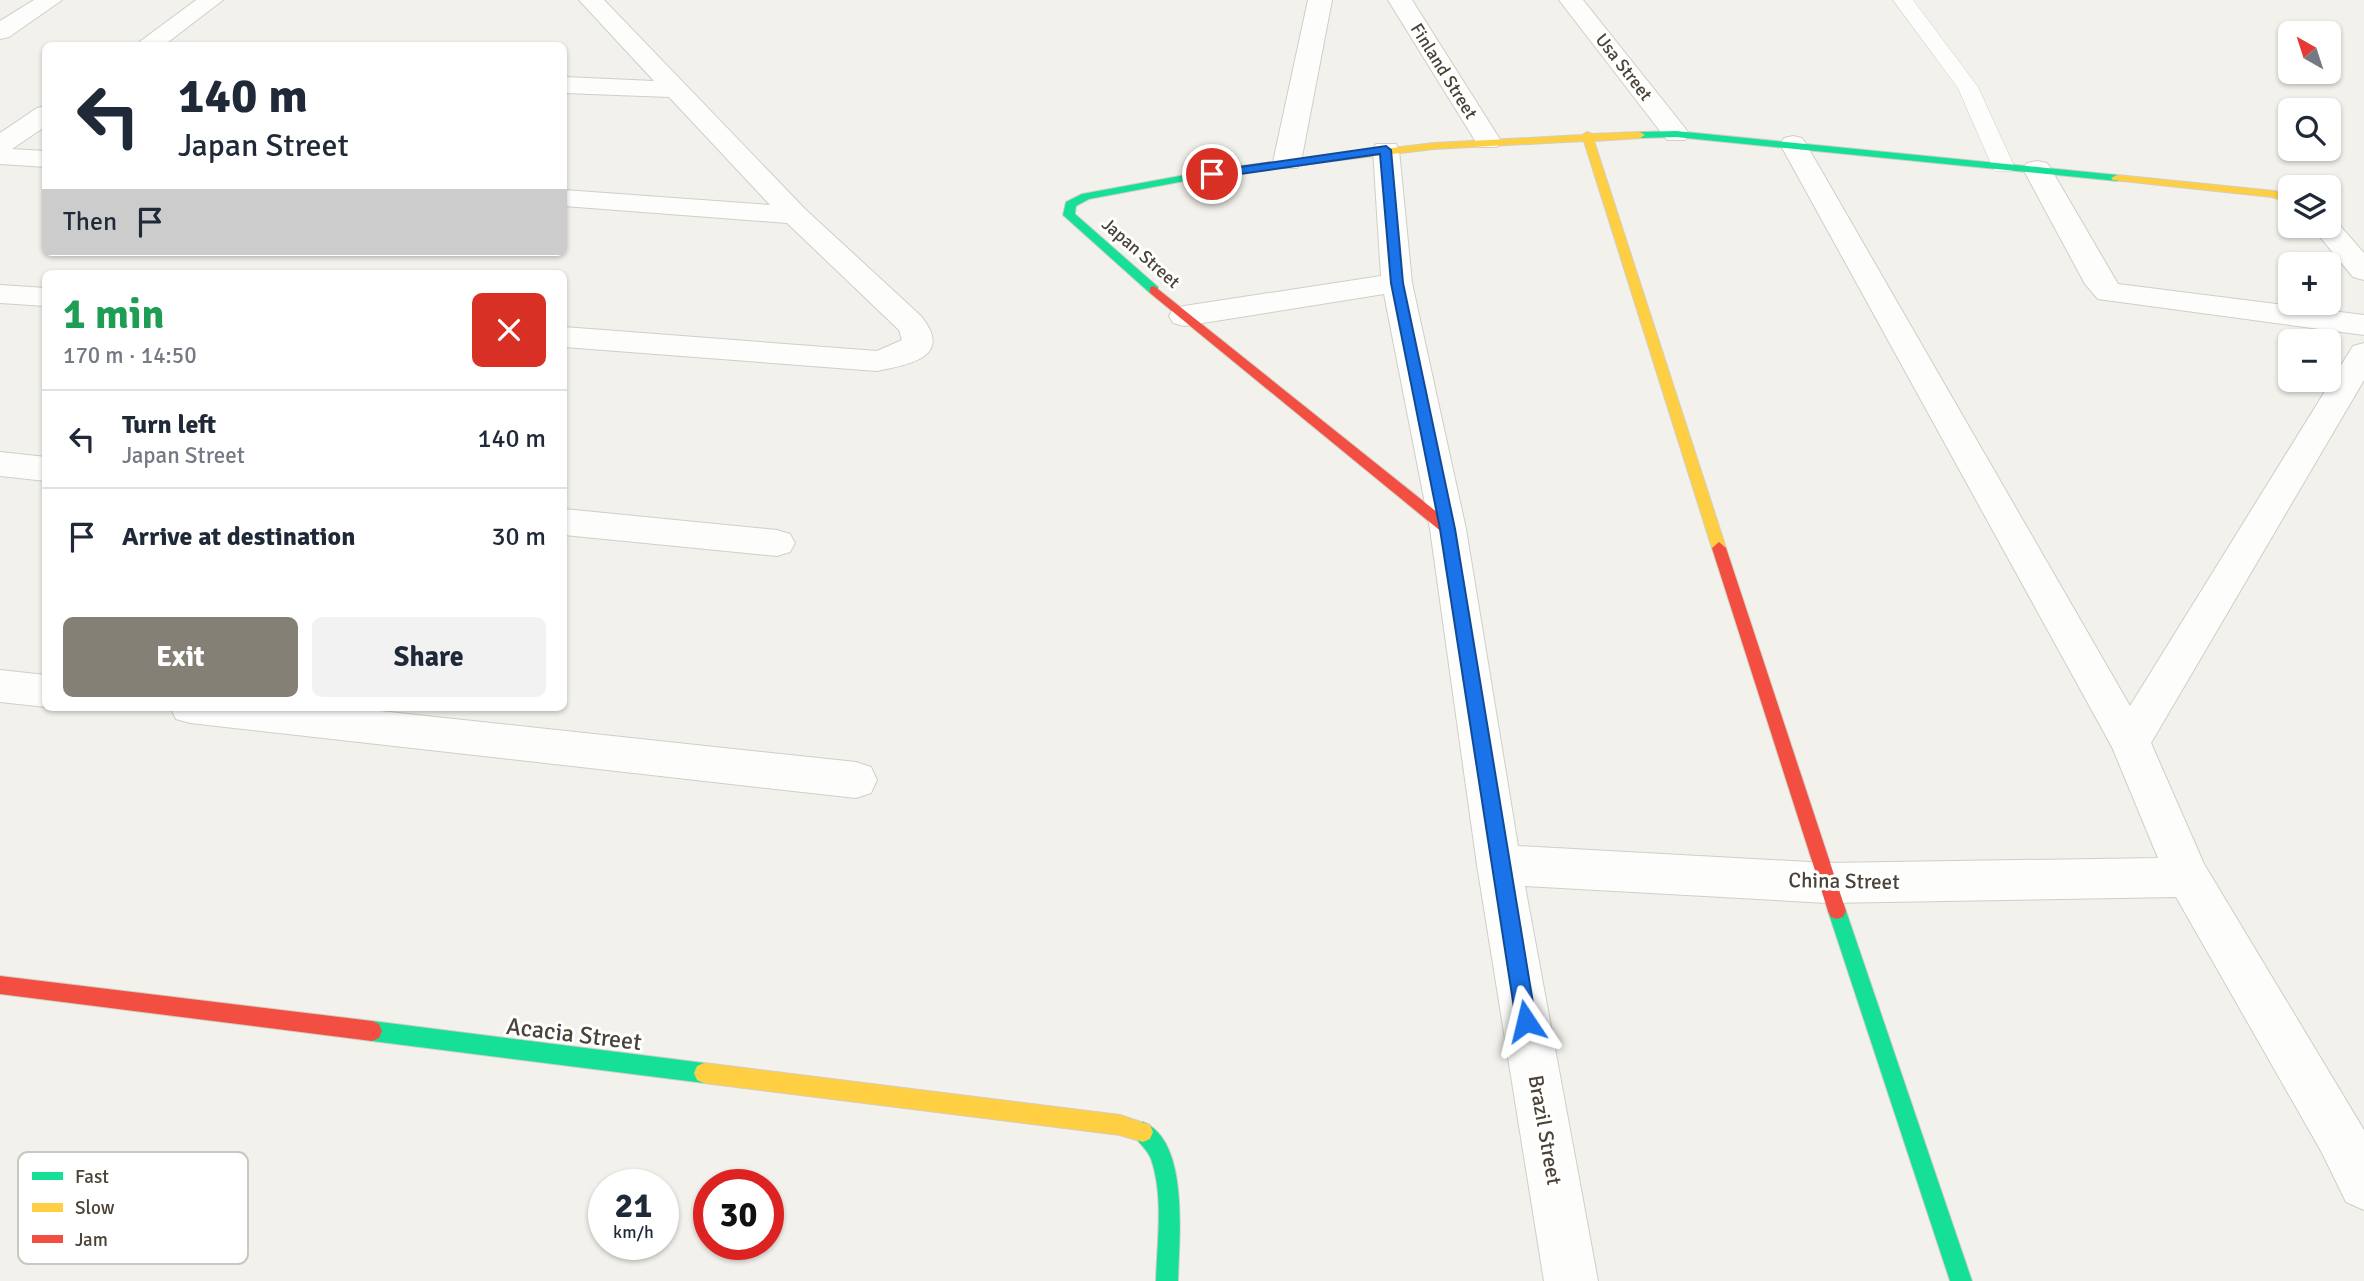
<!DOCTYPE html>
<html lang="en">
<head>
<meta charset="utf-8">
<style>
	body { margin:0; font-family:Signika,sans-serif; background:#f2f2f3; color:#1f2937; height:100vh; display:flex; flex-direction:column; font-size:26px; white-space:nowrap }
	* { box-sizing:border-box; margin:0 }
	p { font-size:23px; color:#747a83 }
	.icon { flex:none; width:38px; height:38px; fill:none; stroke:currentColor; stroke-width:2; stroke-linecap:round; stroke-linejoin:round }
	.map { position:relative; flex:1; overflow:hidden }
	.sheet { position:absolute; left:42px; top:270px; width:525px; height:441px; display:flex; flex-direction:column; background:#fff; border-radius:10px; box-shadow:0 2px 5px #0004 }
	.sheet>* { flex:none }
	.guide { position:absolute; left:42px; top:42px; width:525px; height:214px; border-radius:10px; box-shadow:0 2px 5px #0004; background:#fff; color:#1f2937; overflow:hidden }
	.needle { width:46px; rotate:321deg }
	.controls { position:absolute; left:2278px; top:21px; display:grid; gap:14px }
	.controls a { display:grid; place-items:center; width:63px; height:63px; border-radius:10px; background:#fff; box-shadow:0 2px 5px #0004; font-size:35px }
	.speed { position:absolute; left:588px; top:1169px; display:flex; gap:14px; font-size:35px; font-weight:700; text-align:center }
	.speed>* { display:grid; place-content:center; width:91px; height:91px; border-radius:50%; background:#fff; box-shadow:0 2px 5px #0004; line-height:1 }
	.speed small { font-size:18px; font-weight:400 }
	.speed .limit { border:10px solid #d22; background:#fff; color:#111 }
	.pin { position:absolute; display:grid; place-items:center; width:60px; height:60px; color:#fff; margin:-30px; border:4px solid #fff; border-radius:50%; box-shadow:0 2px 7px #0007 }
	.me { position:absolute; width:77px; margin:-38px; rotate:350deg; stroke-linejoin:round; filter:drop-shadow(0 0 5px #0008) }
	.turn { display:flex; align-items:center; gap:24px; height:147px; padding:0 21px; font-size:32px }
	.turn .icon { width:91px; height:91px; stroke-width:2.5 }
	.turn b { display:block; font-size:49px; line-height:60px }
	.then { display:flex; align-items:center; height:66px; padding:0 21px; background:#0003; gap:14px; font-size:26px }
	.round { display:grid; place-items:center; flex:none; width:74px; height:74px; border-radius:10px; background:#f2f2f3 }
	.overview { display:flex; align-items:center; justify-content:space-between; height:119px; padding:0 21px }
	h1 { font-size:42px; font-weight:800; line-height:52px; color:#1e9e55 }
	.primary-button { display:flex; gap:14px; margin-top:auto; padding:14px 21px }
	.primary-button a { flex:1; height:80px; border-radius:10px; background:#858076; color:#fff; font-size:28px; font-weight:800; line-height:80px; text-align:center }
	.primary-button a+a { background:#f2f2f3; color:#1f2937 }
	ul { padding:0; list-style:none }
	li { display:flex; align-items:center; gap:21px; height:98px; padding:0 21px; border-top:2px solid #e0e1e3 }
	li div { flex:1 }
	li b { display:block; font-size:26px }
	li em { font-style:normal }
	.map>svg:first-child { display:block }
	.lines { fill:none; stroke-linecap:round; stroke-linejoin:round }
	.lane-casing { stroke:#d1cec9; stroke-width:1 }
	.street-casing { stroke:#d1cec9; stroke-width:2 }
	.fast-casing { stroke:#d3cec2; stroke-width:2 }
	.slow-casing { stroke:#d3cec2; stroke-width:2 }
	.jam-casing { stroke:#d3cec2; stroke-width:2 }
	.lane { fill:#fdfdfc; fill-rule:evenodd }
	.street { fill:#fdfdfc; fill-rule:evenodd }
	.fast { fill:#16e098; fill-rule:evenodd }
	.slow { fill:#ffcf43; fill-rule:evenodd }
	.jam { fill:#f24e42; fill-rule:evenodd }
	.route { fill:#1a73e8; stroke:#114b97; stroke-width:2 }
	.labels { text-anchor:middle; stroke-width:6; stroke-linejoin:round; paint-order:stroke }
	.far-street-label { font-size:18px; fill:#4b4336; stroke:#fff }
	.street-label { font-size:21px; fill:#4b4336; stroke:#fff }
	.near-street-label { font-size:24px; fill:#4b4336; stroke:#fff }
	.key { fill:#fff; stroke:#c9c7c3; stroke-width:2 }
	.key-label { font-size:19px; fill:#4b4336 }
</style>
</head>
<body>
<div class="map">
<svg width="2364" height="1281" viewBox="0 0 2364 1281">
	<rect width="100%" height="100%" fill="#f2f1ec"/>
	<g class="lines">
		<defs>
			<path id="lane" d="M 1893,0 L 1913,0 L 1978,87 L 2014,166 L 2011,171 L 1995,171 L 1992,166 L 1958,88 Z"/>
			<path id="street" d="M 34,0 L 62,0 L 9,37 L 0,39 L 0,21 Z
				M 196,0 L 223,0 L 163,46 L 134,46 Z
				M 579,0 L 604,0 L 805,209 L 921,316 C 954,357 910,364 877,371 L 564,347 L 564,327 L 877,351 L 902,340 L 899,330 L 787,223 L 564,206 L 564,190 L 770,205 L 669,97 L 564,93 L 564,77 L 654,81 Z
				M 1308,0 L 1332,0 L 1301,162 L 1297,168 L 1277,168 L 1273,162 Z
				M 1388,0 L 1412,0 L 1501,141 L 1497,147 L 1479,147 Z
				M 1559,0 L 1583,0 L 1685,128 L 1689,134 L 1685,140 L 1667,140 Z
				M 46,106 L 46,126 L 12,149 L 46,151 L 46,167 L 0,164 L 0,133 L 37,108 Z
				M 1793,136 L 1802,138 L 1806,144 L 2130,706 L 2353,346 L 2364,343 L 2364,380 L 2151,743 L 2204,864 L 2364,1130 L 2364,1210 L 2346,1202 L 2321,1151 L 2176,897 L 1827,903 L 1525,886 L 1598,1281 L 1544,1281 L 1477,865 L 1430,529 L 1384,294 L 1184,326 L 1173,323 L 1169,316 L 1173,309 L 1184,306 L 1381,276 L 1373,150 L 1376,144 L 1396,144 L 1399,150 L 1412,283 L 1466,529 L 1518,846 L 1827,863 L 2158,858 L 2112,747 L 1780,144 L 1784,138 Z
				M 2037,161 L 2047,163 L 2051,169 L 2118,284 L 2364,315 L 2364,335 L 2098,299 L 2085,284 L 2023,169 L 2027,163 Z
				M 2329,218 L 2335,220 L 2364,253 L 2364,280 L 2353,277 L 2311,226 L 2329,226 Z
				M 0,285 L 46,288 L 46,306 L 0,303 Z
				M 0,452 L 46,457 L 46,481 L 0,476 Z
				M 564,509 L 777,530 L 790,534 L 795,543 L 790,552 L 777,556 L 564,535 Z
				M 0,670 L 46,675 L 46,707 L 0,702 Z
				M 170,707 L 343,707 L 856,762 L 871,767 L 877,780 L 871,793 L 856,798 L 190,723 L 176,719 Z"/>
			<path id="fast" d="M 1676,131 L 2117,175 L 2123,178 L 2117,181 L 1676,137 L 1640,138 L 1635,135 L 1640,132 Z
				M 1223,168 L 1227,169 L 1227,173 L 1089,199 L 1076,206 L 1075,214 L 1158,287 L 1158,293 L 1150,293 L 1063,215 L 1066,202 L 1082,194 Z
				M 1837,903 L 1843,905 L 1846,911 L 1972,1281 L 1950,1281 L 1828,911 L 1831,905 Z
				M 372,1021 L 704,1063 L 711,1066 L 714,1073 L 711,1080 L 704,1083 L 372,1041 L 365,1038 L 362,1031 L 365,1024 Z
				M 1143,1122 C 1190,1141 1179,1239 1178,1281 L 1156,1281 C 1157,1242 1164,1196 1151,1159 C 1147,1148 1137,1143 1133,1132 L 1136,1125 Z"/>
			<path id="slow" d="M 1587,132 L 1592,134 L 1640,132 L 1645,135 L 1640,138 L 1594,141 L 1726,548 L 1724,552 L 1714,552 L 1712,548 L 1584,141 L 1434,149 L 1223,174 L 1217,171 L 1223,168 L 1434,143 L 1582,135 Z
				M 2117,175 L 2274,191 L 2291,196 L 2291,203 L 2272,197 L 2113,180 L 2111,178 Z
				M 704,1063 L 1120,1115 L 1150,1125 L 1153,1132 L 1150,1139 L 1143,1142 L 1120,1135 L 704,1083 L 697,1080 L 694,1073 L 697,1066 Z"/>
			<path id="jam" d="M 1154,286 L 1453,525 L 1455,529 L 1453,533 L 1443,533 L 1150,293 L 1150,287 Z
				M 1719,542 L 1726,548 L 1846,911 L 1843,917 L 1837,919 L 1831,917 L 1828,911 L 1712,548 Z
				M 0,976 L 372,1021 L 379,1024 L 382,1031 L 379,1038 L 372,1041 L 0,994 Z"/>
		</defs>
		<use href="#lane" class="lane-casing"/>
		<use href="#street" class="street-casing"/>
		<use href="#fast" class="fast-casing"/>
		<use href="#slow" class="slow-casing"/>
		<use href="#jam" class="jam-casing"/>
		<use href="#lane" class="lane"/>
		<use href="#street" class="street"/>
		<use href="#fast" class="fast"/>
		<use href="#slow" class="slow"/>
		<use href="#jam" class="jam"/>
	</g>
	<path class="route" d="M 1386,146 L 1391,150 L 1403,283 L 1455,529 L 1536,1021 L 1533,1028 L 1526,1030 L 1519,1028 L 1516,1021 L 1440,529 L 1391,283 L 1380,154 L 1212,178 L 1206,174 L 1212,171 Z"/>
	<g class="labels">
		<g class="far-street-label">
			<text transform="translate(1624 67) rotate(52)" y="6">Usa Street</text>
			<text transform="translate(1444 71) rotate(58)" y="6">Finland Street</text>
			<text transform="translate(1141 253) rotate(41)" y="6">Japan Street</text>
		</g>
		<g class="street-label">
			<text transform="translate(1844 881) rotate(1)" y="7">China Street</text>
			<text transform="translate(1545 1130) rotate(80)" y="7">Brazil Street</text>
		</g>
		<g class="near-street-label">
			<text transform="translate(574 1034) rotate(7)" y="8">Acacia Street</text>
		</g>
	</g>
	<rect x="18" y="1152" width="230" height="112" rx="10" class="key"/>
	<rect x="32" y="1172" width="31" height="8" fill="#16e098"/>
	<rect x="32" y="1203" width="31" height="9" fill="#ffcf43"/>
	<rect x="32" y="1235" width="31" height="8" fill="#f24e42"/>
	<g class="key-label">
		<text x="75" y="1183">Fast</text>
		<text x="75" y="1214">Slow</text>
		<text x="75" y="1246">Jam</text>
	</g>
</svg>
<div class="controls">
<a><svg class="needle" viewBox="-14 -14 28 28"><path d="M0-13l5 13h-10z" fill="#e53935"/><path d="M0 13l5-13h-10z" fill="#747a83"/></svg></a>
<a><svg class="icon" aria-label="search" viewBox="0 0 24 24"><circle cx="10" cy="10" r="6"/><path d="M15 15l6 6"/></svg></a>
<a><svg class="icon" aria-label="layers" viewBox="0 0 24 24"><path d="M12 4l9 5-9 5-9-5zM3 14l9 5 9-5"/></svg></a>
<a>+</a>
<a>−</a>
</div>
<div class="speed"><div>21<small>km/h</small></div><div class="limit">30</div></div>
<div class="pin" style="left:1212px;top:174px;background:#d93025"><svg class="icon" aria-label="arrive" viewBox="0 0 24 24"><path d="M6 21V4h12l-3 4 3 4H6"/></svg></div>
<svg class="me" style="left:1526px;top:1021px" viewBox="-20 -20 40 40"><path d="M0-17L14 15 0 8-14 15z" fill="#1a73e8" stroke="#fff" stroke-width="4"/></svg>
<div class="guide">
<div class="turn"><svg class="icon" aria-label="left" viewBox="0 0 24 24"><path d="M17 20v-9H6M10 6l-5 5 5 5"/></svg><div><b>140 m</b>Japan Street</div></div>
<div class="then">Then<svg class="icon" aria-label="arrive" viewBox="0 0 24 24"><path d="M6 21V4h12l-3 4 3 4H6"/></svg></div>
</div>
<section class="sheet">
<div class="overview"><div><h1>1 min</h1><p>170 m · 14:50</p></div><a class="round" style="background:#d93025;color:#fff"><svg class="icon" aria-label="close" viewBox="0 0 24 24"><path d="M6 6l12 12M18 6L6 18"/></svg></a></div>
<ul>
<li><svg class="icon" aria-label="left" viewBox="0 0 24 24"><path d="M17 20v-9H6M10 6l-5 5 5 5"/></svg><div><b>Turn left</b><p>Japan Street</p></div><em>140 m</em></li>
<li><svg class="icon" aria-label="arrive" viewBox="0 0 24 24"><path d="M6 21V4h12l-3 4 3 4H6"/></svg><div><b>Arrive at destination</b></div><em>30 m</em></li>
</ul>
<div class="primary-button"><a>Exit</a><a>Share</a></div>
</section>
</div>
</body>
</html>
